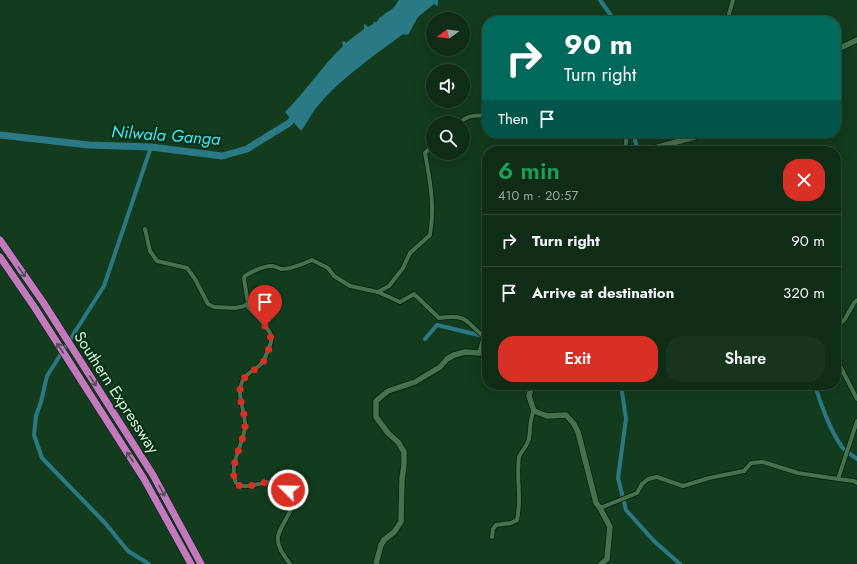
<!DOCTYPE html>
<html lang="en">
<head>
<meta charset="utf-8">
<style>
	body { margin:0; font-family:Jost,sans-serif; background:#17341f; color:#f1f3f6; height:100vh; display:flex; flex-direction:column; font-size:15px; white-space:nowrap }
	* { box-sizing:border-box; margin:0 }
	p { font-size:13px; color:#9ba7a1 }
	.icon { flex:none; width:22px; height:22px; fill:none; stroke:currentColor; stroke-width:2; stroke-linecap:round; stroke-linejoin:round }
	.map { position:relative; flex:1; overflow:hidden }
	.details { position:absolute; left:482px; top:146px; width:359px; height:244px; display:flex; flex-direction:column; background:#0e2c16; border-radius:16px; box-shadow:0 4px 16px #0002,0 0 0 1px #2e4835 }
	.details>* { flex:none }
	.hud { position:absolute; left:482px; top:16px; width:359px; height:122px; border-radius:16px; box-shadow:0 4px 16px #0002,0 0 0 1px #2e4835; background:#00695c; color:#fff; overflow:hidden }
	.needle { width:26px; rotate:256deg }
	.controls { position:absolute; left:426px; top:12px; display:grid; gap:8px }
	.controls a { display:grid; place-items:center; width:44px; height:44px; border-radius:50%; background:#0e2c16; box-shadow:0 4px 16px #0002,0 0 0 1px #2e4835; font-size:20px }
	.pin { position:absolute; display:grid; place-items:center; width:34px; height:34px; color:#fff; margin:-41px -17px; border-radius:50% 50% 50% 0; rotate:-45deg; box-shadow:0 0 4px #0007 }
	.pin .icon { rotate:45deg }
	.me { position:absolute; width:44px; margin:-22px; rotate:293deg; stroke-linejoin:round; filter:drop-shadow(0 0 3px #0008) }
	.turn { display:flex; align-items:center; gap:14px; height:84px; padding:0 16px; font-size:18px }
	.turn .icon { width:52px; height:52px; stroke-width:2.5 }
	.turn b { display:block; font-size:28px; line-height:34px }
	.then { display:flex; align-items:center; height:38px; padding:0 16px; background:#0003; gap:8px; font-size:15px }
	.round { display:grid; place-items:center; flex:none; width:42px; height:42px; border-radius:16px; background:#17341f }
	.headline { display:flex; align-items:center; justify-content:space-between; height:68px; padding:0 16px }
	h1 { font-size:24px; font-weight:600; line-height:30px; color:#1e9e55 }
	.cta { display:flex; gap:8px; margin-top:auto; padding:8px 16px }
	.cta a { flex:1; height:46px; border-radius:16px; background:#d93025; color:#fff; font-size:16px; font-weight:600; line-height:46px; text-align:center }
	.cta a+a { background:#17341f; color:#f1f3f6 }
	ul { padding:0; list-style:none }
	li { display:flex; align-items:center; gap:12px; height:52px; padding:0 16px; border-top:1px solid #2e4835 }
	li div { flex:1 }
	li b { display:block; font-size:15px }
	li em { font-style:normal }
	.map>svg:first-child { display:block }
	.water { fill:#2a7985 }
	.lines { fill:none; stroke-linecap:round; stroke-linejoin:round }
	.canal { stroke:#2a7985; stroke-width:4 }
	.river { stroke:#2a7985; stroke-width:7 }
	.street-casing { stroke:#02210b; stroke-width:5.5 }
	.secondary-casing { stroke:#02210b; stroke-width:7 }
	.highway-casing { stroke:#02210b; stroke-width:8 }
	.street { stroke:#487150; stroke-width:4 }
	.secondary { stroke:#487150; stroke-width:5.5 }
	.highway { stroke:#c479be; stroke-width:7 }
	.oneway { stroke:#524e58 }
	.route { stroke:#d93025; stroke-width:7; stroke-dasharray:0 12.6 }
	.labels { text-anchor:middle; stroke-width:4; stroke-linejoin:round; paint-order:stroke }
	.street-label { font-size:16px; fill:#d9efdc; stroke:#063114 }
	.water-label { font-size:17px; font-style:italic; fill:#4ce1f8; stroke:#063114 }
</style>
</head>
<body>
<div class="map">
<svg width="857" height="564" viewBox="0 0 857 564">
	<rect width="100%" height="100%" fill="#133b1e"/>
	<path class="water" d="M 399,0 L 438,0 L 438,5 L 437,6 L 434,4 L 418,17 L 408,35 L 403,34 C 373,57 340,78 316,108 C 311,115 306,124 301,131 L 285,112 C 306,91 322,66 343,46 L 342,42 L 344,41 L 346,43 L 364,29 L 364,25 L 365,24 L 368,27 L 373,24 L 374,22 L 377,22 L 380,17 L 383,16 C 385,12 390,12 393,8 C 396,6 396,3 399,0 Z"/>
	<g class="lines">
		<path class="canal" d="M 600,0 L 615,21
			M 636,133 L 635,140 L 638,151
			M 425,339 L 437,325 L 483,336
			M 621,385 L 626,419 L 618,478 L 626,510 L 654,541 L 680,564
			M 815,385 C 820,403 831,432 842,447 C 846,452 852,455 857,459
			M 149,564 L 128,551 L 105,523 L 42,458 L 34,435 L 36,416 L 41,402 L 47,376 L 104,286 L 151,147"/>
		<path class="river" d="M 0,135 L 89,145 L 151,147 L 222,156 L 247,149 L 289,123 L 298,113"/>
		<defs>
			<path id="street" d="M 730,21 L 729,14 L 733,0
				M 459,123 C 468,115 475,115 487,116
				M 625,151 L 627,133
				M 145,229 L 150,251 L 157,261 L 187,268 L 195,279 L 208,304 L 214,307 L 235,308 L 244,306 L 248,303 L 244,279 L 245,276 C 253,271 262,266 272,266 C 275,266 278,268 281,269 C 289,270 305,263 312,260 L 328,268 L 334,276 L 350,286 L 378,292 L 389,286 L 403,268 L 410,253 L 430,235 C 435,207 430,180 425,153 L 433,145
				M 378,292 L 400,302 L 414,294 L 439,318 C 472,314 464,323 486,338
				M 248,303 L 248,307 C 254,314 269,327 271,336 C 272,341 270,346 268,350 C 266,356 264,362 259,366 C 253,371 245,374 242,382 C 236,397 246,412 245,427 C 243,446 228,465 236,483 C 250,494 274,470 289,491 C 291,496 293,501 292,507 C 280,535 268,535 290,564
				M 836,328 L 845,319 L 854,303 L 857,300
				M 836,358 L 857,399
				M 857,421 L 838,479 L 854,481 L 857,483
				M 600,508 L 637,493 L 642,484 L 648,479 L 657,477 L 683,486 L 709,478 L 744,471 L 751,463 L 763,462 L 798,473 L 838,479
				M 492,537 L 493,529 L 496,525 L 511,523 L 517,520 C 522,499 516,478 519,457 C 521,451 528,446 529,438 C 531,429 529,419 534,411"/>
			<path id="secondary" d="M 836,50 L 857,40
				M 644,151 L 694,137 L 702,133
				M 532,385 L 529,396 L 534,411 L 547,416 L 566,415 L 574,424 L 578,432 L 596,503 L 600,508 L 610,527 L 607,559 L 601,564
				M 376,564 L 381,545 L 384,540 L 394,532 L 401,522 L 402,479 L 404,465 L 404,452 L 398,442 L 388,433 L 376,417 L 376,401 L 388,391 L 415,382 L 440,367 L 447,359 L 454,355 L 465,352 L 480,353 L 483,342 L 487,337"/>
			<path id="highway" d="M 0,240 L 43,302 L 153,475 L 201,564
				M 0,257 L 35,308 L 144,479 L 191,564"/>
		</defs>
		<use href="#street" class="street-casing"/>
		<use href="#secondary" class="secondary-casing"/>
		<use href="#highway" class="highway-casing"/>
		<use href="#street" class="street"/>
		<use href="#secondary" class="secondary"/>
		<use href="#highway" class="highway"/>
	</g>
	<defs><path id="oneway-shaft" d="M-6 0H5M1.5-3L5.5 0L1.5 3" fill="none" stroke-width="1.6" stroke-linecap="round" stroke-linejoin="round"/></defs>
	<g class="oneway">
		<use href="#oneway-shaft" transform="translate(22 272) rotate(55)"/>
		<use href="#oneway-shaft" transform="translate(60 348) rotate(-123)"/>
		<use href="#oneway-shaft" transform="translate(93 381) rotate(57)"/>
		<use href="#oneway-shaft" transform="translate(130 457) rotate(-123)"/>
		<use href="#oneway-shaft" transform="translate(162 491) rotate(62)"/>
	</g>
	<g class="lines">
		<path class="route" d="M 265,326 C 271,335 272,336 269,348 C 268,353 266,358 263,362 C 256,371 244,373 241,385 C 237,398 246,413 245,427 C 243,446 228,465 236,484 C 250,493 274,471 288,490"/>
	</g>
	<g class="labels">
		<g class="street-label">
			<text transform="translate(117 392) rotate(57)" y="6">Southern Expressway</text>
		</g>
		<g class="water-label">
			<text transform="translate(166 135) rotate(4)" y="6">Nilwala Ganga</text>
		</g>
	</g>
</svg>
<div class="controls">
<a><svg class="needle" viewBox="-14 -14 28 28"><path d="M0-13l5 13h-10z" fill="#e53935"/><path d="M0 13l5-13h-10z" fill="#9ba7a1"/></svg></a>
<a><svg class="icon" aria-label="sound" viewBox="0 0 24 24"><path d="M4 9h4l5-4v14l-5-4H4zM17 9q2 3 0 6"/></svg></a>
<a><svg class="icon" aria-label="search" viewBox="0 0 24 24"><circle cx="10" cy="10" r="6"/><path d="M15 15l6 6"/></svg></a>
</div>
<div class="pin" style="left:265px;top:326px;background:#d93025"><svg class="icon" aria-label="arrive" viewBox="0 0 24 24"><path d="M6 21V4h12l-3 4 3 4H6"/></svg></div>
<svg class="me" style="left:288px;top:490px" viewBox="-20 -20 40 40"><circle r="17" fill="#d93025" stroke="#fff" stroke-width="3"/><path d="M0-11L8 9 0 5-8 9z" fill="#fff"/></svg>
<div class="hud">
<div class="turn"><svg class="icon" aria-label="right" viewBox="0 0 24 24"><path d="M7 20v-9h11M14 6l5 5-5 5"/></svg><div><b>90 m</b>Turn right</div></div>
<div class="then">Then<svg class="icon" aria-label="arrive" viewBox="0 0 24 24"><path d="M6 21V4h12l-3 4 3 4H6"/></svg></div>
</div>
<section class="details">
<div class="headline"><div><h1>6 min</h1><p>410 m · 20:57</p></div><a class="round" style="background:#d93025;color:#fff"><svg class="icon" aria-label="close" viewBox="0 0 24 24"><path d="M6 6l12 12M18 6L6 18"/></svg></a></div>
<ul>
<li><svg class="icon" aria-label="right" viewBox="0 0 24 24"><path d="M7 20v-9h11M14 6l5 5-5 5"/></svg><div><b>Turn right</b></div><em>90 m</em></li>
<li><svg class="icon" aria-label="arrive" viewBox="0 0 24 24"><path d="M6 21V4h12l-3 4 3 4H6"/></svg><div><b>Arrive at destination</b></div><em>320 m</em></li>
</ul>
<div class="cta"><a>Exit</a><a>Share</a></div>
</section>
</div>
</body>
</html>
